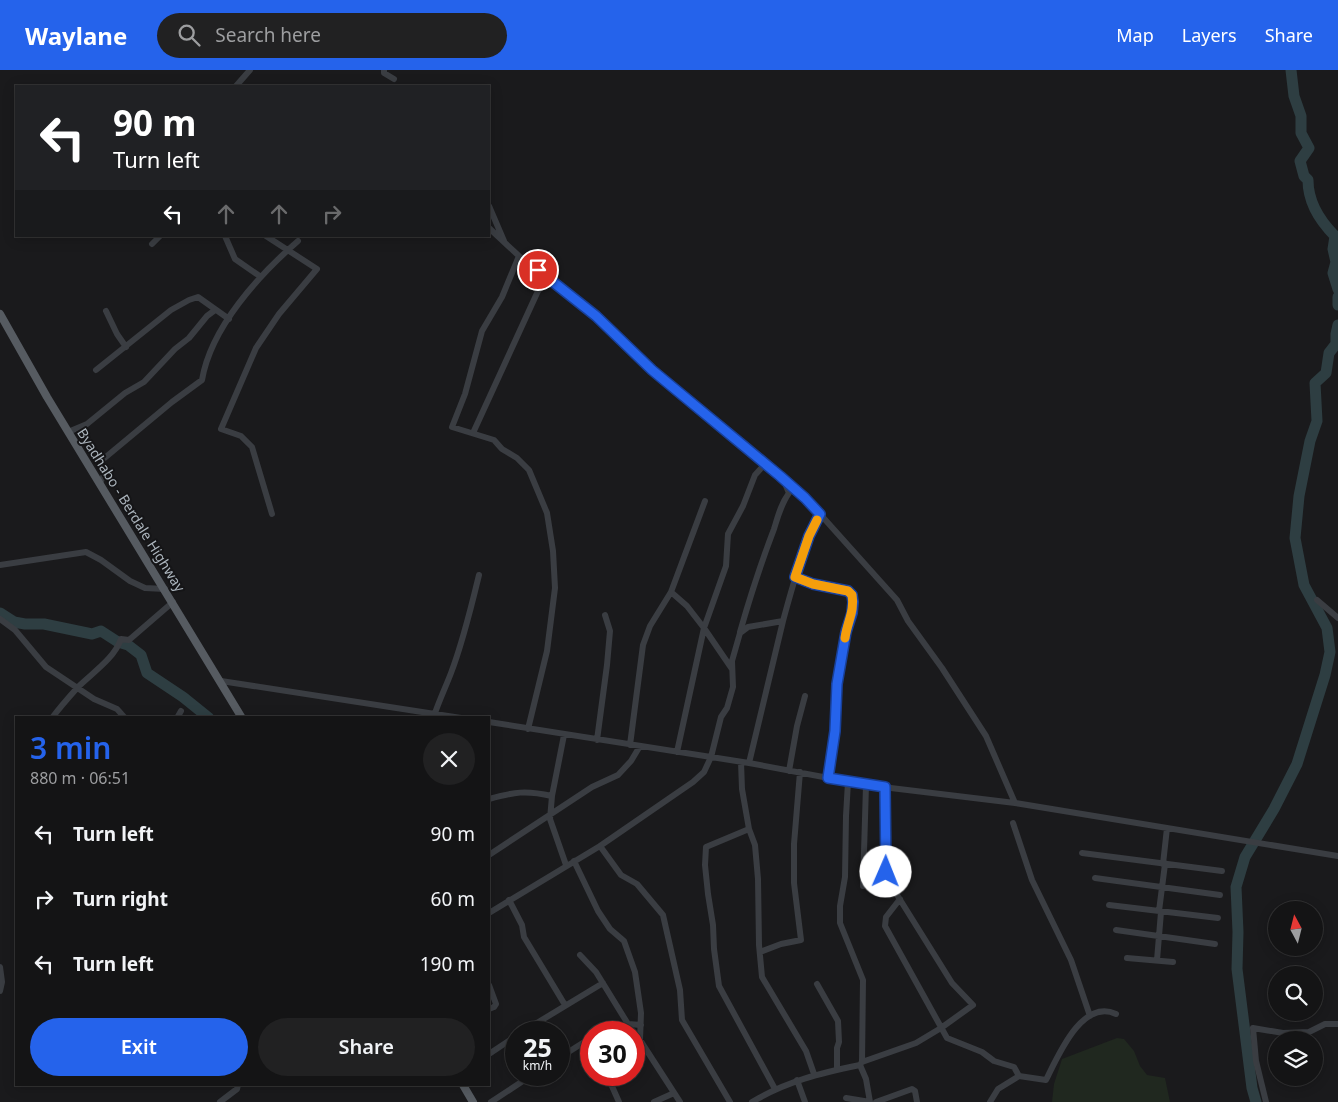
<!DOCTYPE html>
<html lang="en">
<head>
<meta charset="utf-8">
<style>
	body { margin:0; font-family:"Noto Sans",sans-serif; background:#212122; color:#f1f3f6; height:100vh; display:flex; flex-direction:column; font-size:19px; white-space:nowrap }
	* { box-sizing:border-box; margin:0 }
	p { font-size:16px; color:#9d9ea0 }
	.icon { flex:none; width:28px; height:28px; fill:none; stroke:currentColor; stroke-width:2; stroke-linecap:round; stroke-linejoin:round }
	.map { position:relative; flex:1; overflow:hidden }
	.drawer { position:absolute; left:15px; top:646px; width:475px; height:370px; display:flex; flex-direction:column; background:#141415; border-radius:0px; box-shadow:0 2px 12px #0003,0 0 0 1px #333334 }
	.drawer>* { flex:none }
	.top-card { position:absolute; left:15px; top:15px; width:475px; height:152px; border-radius:0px; box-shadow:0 2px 12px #0003,0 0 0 1px #333334; background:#202124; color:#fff; overflow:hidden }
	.needle { width:32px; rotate:353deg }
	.tools { position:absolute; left:1268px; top:831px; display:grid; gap:10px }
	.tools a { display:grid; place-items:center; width:55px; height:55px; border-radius:50%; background:#141415; box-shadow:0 2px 12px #0003,0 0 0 1px #333334; font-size:25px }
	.speed { position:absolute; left:505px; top:951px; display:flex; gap:10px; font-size:25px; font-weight:700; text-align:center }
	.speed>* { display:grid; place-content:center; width:65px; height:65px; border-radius:50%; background:#141415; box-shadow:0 2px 12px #0003,0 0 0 1px #333334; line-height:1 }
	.speed small { font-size:12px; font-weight:400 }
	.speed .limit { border:8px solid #d22; background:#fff; color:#111 }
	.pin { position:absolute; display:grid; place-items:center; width:42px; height:42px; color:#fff; margin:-21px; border:2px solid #fff; border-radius:50%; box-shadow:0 1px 5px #0007 }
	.me { position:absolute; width:55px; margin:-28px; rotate:1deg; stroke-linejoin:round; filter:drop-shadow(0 0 4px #0008) }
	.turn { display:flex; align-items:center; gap:18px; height:105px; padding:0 15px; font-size:22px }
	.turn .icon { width:65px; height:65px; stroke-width:2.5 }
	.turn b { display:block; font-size:35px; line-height:42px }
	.lanes { display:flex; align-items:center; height:48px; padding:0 15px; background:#0003; justify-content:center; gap:25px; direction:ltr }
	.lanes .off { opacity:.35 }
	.round { display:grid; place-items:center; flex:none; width:52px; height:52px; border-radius:26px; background:#212122 }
	.overview { display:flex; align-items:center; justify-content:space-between; height:85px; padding:0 15px }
	h1 { font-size:30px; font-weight:600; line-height:38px; color:#2563eb }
	.cta { display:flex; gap:10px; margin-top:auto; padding:10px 15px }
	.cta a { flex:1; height:58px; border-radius:30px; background:#2563eb; color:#fff; font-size:20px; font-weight:600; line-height:58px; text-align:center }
	.cta a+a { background:#212122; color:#f1f3f6 }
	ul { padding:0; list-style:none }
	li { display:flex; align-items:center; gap:15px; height:65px; padding:0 15px }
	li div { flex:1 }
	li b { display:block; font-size:19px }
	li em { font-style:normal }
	header { display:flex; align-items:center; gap:30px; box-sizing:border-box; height:70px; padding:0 25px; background:#2563eb; color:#fff }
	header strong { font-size:24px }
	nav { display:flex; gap:28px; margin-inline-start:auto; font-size:18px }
	.search { width:350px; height:45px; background:#212122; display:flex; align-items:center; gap:12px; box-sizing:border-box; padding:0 18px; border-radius:28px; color:#9d9ea0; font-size:19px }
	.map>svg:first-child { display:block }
	.green { fill:#20281f }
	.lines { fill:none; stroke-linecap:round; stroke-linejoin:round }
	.river { stroke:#2e3e42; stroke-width:11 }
	.minor { stroke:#3a3d42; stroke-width:6 }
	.major { stroke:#565b61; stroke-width:8 }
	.route-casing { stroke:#184099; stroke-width:12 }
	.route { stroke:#2563eb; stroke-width:9 }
	.slow { stroke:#f59e0b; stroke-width:9 }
	.labels { text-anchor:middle; stroke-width:4; stroke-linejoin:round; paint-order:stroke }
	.street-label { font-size:14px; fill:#acb5bd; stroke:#151517 }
</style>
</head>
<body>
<header>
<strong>Waylane</strong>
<div class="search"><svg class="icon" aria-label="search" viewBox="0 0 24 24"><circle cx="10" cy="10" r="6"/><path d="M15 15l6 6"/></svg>Search here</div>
<nav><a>Map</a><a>Layers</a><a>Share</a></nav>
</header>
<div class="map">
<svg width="1338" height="1032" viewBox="0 0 1338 1032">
	<rect width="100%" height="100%" fill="#1a1a1c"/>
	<path class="green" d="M 1117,968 L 1124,969 L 1134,981 L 1140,996 L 1147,1005 L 1165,1008 L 1170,1032 L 1052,1032 L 1054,1014 L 1062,989 Z"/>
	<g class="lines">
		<path class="river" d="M 1291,0 L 1294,26 L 1301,46 L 1301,63 L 1309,78 L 1300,91 L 1304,106 L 1308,110 C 1308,132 1319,150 1335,166 L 1333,179 L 1336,192 L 1333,203 L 1338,219
			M 1338,227 L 1338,235
			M 0,543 L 14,552 L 25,554 L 44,554 L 92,564 L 101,561 L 118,572 L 128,575 L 141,585 L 147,603 L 183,627 L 209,648
			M 1256,1032 L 1252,1018 L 1237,899 L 1238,862 L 1236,817 L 1245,787 L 1274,739 L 1297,694 L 1325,605 L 1330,582 L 1327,558 L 1304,515 L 1295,468 L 1299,426 L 1310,371 L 1317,351 L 1315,313 L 1326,303 L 1329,283 L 1336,274 L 1336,264 L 1338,255"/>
		<path class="minor" d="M 384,0 L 384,3 L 394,9
			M 236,16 L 250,0
			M 489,136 L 504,171
			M 489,158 L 519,186 L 596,246 L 652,300 L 780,406 L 805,428 L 820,444 L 897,530 L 908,551 L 942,598 L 986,666 L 1015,733
			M 225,166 L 235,189 L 261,207
			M 266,166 L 317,199 L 279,244 L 256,278 L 221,359 L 241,366 L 252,377 L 272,444
			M 152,174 L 160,166
			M 519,186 L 502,227 L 482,261 L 465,324 L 452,357 L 494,370 L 502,379 L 517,388 L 529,400 L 547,443 L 553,481 L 555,518 L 547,581 L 528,659
			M 106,241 L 117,264 L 126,277
			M 96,300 L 171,240 L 189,230 L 198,227 L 229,249
			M 68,362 L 87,354 L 125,323 L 144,312 L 175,279 L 189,268 L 207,246 L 215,240
			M 473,363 L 538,221 L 547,208
			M 100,413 L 106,401 L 101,391 L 172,332 L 202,310 C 211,257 259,205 298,171
			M 0,495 L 86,482 L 101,490 L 130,511 L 145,518 L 165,519
			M 795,507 L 813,514 L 848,521 L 852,525 L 853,532 L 852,543 L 846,562 L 837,614 L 835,661 L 828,708
			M 671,522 L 687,536 L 704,558 L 677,682
			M 1317,530 L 1338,548
			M 0,549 L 15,560 L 46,597 L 94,629 L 117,639 L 125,648
			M 740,562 C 750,527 761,493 774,459 C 778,446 781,434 789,423 L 784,411
			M 732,599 L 704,558 L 726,496 L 728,464 L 743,436 L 755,405 L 765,394
			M 221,611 L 461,648
			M 435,643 C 440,629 446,616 451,603 C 463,572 471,538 479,505
			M 52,648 C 60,637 69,627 78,617 C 92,603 114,589 121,569 L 129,570 L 173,532
			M 177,648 L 181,641
			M 489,652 L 749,693 L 866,715 L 1015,733 L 1338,786
			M 597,670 L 607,595 L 610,561 L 605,545
			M 630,675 L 643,575 L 650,556 L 671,522 L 705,431
			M 741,692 L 742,719 L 749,759 L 755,775 L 758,809 L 759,875 L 762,907 L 806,981 L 814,1004
			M 749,693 L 783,551
			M 789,701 L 797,656 L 805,626
			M 848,712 L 846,746 L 845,807 L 840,836 L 840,853 L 863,910 L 862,992
			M 552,726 L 550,749 L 566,795
			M 489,729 C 515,722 525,720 552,726 L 564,665
			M 1013,753 L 1032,810 L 1071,890 L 1090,946
			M 749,759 L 706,777 L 705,795 L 708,824 L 713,855 L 714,879 L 719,916 L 775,1019
			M 600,776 L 621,805 L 637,814 L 663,845 L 680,920 L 682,950 L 730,1032
			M 1082,783 L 1222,801
			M 489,785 L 592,717 L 618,705 L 631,691 L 640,676
			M 574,791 L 598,841 L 610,859 L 624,871 L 635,902 L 641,943 L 640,970 L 680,1032
			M 1163,794 L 1167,758
			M 1095,808 L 1220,825
			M 863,816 L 866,715
			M 900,829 L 886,847 L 885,856 L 947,968 L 982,982 L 994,991 L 1014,997 L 1019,1006
			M 509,830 L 522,855 L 524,867 L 565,935
			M 1109,835 L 1218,848
			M 1159,841 L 1165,794
			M 489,843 L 600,776 L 693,712 L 704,702 L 711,687 L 721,647 L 727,638 L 733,617 L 732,591 L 740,563 L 748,557 L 783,551 C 793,514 803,478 820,444
			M 1116,860 L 1215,874
			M 760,882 L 781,874 L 801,870 L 794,813 L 794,774 L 800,702
			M 580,885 L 596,902 L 628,954 L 641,955
			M 1127,888 L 1173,892
			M 1157,890 L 1161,842
			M 0,897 L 2,912 L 0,921
			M 817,914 L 838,951 L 839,972 L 837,978 L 837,999
			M 489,915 L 496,934 L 494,937 L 489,939
			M 522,962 L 603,913
			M 489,984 L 516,966
			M 559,988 L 589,969 L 591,972
			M 860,995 L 866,1009 L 870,1032
			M 607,1005 L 619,1032
			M 797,1010 L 805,1032
			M 846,1028 L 870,1032
			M 220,1032 L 237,1019 L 238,1015
			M 491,1032 L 532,1005
			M 654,1032 L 674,1023
			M 752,1032 C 787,1011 821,1003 860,995 L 862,992 L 916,973 L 941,958 L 973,935 L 952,913 L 894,820 L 886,802 L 885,717
			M 876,1032 L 912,1019 L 915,1021 L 917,1032
			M 990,1032 L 998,1019 L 1019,1006 L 1046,1010 C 1058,986 1082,928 1116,944
			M 1266,1032 L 1256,991 L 1253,958 L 1283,963 L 1309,962 L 1325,954 L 1338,954"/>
		<path class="major" d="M 0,244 L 47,327 L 242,648
			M 463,1015 L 473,1032"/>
	</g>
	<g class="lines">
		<defs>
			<path id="route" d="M 538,200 L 596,246 L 652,300 L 780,406 L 805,428 L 820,444 L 809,466 L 795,507 L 813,514 L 848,521 L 852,525 L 853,532 L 852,543 L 846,562 L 837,614 L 835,661 L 828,708 L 885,717 L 886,802"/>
		</defs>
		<use href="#route" class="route-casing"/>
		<use href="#route" class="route"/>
		<path class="slow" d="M 817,450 L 809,466 L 795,507 L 813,514 L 848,521 L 852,525 C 855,540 847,553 845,568"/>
	</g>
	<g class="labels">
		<g class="street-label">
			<text transform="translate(131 440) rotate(58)" y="5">Byadhabo - Berdale Highway</text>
		</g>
	</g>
</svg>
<div class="tools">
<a><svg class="needle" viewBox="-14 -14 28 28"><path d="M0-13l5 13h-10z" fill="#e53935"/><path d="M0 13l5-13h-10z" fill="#9d9ea0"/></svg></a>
<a><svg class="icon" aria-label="search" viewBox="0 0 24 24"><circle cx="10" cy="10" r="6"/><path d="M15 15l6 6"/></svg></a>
<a><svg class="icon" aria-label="layers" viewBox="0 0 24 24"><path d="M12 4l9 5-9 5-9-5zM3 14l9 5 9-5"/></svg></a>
</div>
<div class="speed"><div>25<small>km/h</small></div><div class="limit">30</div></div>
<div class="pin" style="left:538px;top:200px;background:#d93025"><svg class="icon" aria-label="arrive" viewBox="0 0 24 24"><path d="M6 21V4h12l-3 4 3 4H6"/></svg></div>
<svg class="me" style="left:886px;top:802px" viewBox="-20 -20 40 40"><circle r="19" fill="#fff"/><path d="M0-13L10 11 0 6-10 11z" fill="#2563eb"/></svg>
<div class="top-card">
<div class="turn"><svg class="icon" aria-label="left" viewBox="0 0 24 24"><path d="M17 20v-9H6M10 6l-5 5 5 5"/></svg><div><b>90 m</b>Turn left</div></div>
<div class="lanes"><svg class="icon" aria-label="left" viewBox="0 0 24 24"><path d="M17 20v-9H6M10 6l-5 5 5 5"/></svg><svg class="icon off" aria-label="ahead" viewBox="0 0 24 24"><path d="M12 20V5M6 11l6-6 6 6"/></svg><svg class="icon off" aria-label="ahead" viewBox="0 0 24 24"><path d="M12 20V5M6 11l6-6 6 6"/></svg><svg class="icon off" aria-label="right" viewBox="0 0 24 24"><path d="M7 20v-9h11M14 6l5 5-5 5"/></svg></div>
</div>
<section class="drawer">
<div class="overview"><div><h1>3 min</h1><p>880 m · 06:51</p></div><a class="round"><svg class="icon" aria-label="close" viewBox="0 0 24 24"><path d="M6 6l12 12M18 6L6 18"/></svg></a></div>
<ul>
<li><svg class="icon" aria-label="left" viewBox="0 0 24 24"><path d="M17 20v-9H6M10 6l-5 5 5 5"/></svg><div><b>Turn left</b></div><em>90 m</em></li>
<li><svg class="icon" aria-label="right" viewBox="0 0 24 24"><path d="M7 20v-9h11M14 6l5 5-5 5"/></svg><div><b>Turn right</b></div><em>60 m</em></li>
<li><svg class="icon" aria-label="left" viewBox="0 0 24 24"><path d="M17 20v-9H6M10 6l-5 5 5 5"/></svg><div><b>Turn left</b></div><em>190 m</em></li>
</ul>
<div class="cta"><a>Exit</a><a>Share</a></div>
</section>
</div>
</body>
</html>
